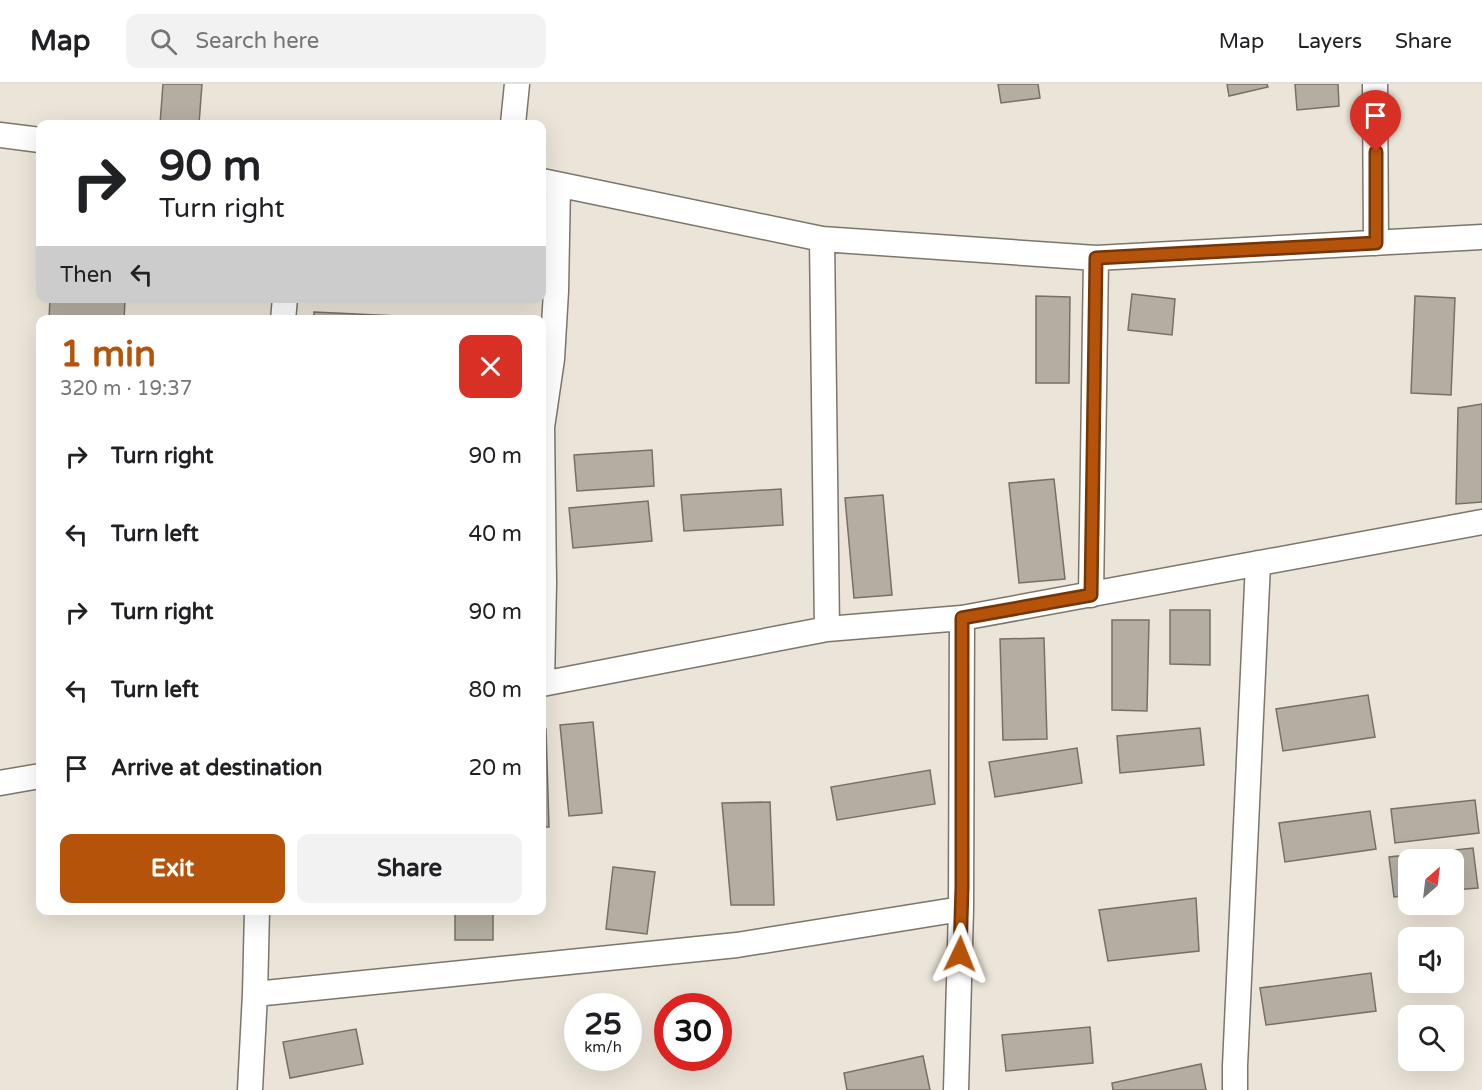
<!DOCTYPE html>
<html lang="en">
<head>
<meta charset="utf-8">
<style>
	body { margin:0; font-family:"Varela Round",sans-serif; background:#f2f2f2; color:#202124; height:100vh; display:flex; flex-direction:column; font-size:22px; white-space:nowrap }
	* { box-sizing:border-box; margin:0 }
	p { font-size:20px; color:#757577 }
	.icon { flex:none; width:33px; height:33px; fill:none; stroke:currentColor; stroke-width:2; stroke-linecap:round; stroke-linejoin:round }
	.map { position:relative; flex:1; overflow:hidden }
	.panel { position:absolute; left:36px; top:231px; width:510px; height:600px; display:flex; flex-direction:column; background:#fff; border-radius:12px; box-shadow:0 6px 24px #0002 }
	.panel>* { flex:none }
	.top-card { position:absolute; left:36px; top:36px; width:510px; height:183px; border-radius:12px; box-shadow:0 6px 24px #0002; background:#fff; color:#202124; overflow:hidden }
	.needle { width:39px; rotate:28deg }
	.tools { position:absolute; left:1398px; top:765px; display:grid; gap:12px }
	.tools a { display:grid; place-items:center; width:66px; height:66px; border-radius:12px; background:#fff; box-shadow:0 6px 24px #0002; font-size:30px }
	.speed { position:absolute; left:564px; top:909px; display:flex; gap:12px; font-size:30px; font-weight:700; text-align:center }
	.speed>* { display:grid; place-content:center; width:78px; height:78px; border-radius:50%; background:#fff; box-shadow:0 6px 24px #0002; line-height:1 }
	.speed small { font-size:15px; font-weight:400 }
	.speed .limit { border:9px solid #d22; background:#fff; color:#111 }
	.pin { position:absolute; display:grid; place-items:center; width:51px; height:51px; color:#fff; margin:-62px -26px; border-radius:50% 50% 50% 0; rotate:-45deg; box-shadow:0 0 6px #0007 }
	.pin .icon { rotate:45deg }
	.me { position:absolute; width:66px; margin:-33px; rotate:2deg; stroke-linejoin:round; filter:drop-shadow(0 0 4px #0008) }
	.turn { display:flex; align-items:center; gap:21px; height:126px; padding:0 24px; font-size:27px }
	.turn .icon { width:78px; height:78px; stroke-width:2.5 }
	.turn b { display:block; font-size:42px; line-height:51px }
	.then { display:flex; align-items:center; height:57px; padding:0 24px; background:#0003; gap:12px; font-size:22px }
	.round { display:grid; place-items:center; flex:none; width:63px; height:63px; border-radius:12px; background:#f2f2f2 }
	.headline { display:flex; align-items:center; justify-content:space-between; height:102px; padding:0 24px }
	h1 { font-size:36px; font-weight:800; line-height:45px; color:#b45309 }
	.action { display:flex; gap:12px; margin-top:auto; padding:12px 24px }
	.action a { flex:1; height:69px; border-radius:12px; background:#b45309; color:#fff; font-size:24px; font-weight:800; line-height:69px; text-align:center }
	.action a+a { background:#f2f2f2; color:#202124 }
	ul { padding:0; list-style:none }
	li { display:flex; align-items:center; gap:18px; height:78px; padding:0 24px }
	li div { flex:1 }
	li b { display:block; font-size:22px }
	li em { font-style:normal }
	header { display:flex; align-items:center; gap:36px; box-sizing:border-box; height:84px; padding:0 30px; background:#fff; border-bottom:2px solid #e0e0e0 }
	header strong { font-size:28px }
	nav { display:flex; gap:33px; margin-inline-start:auto; font-size:21px }
	.search { width:420px; height:54px; background:#f2f2f2; display:flex; align-items:center; gap:15px; box-sizing:border-box; padding:0 21px; border-radius:12px; color:#757577; font-size:22px }
	.map>svg:first-child { display:block }
	.building { fill:#b4ada1; stroke:#767065; stroke-width:1.5 }
	.lines { fill:none; stroke-linecap:round; stroke-linejoin:round }
	.street-casing { stroke:#7c756a; stroke-width:27 }
	.street { stroke:#fff; stroke-width:24 }
	.route-casing { stroke:#753606; stroke-width:15 }
	.route { stroke:#b45309; stroke-width:10 }
</style>
</head>
<body>
<header>
<strong>Map</strong>
<div class="search"><svg class="icon" aria-label="search" viewBox="0 0 24 24"><circle cx="10" cy="10" r="6"/><path d="M15 15l6 6"/></svg>Search here</div>
<nav><a>Map</a><a>Layers</a><a>Share</a></nav>
</header>
<div class="map">
<svg width="1482" height="1006" viewBox="0 0 1482 1006">
	<rect width="100%" height="100%" fill="#ebe4d8"/>
	<path class="building" d="M 163,0 L 202,0 L 199,40 L 160,40 Z
		M 998,0 L 1038,0 L 1040,14 L 1001,19 Z
		M 1227,0 L 1267,0 L 1268,3 L 1229,12 Z
		M 1295,0 L 1338,0 L 1339,22 L 1297,26 Z
		M 1132,210 L 1175,215 L 1172,251 L 1128,246 Z
		M 1036,212 L 1070,213 L 1069,299 L 1036,299 Z
		M 1415,212 L 1455,214 L 1451,311 L 1411,309 Z
		M 50,214 L 125,216 L 124,236 L 49,236 Z
		M 314,228 L 418,233 L 418,236 L 314,236 Z
		M 1482,320 L 1482,418 L 1456,420 L 1458,324 Z
		M 652,366 L 654,402 L 577,407 L 574,371 Z
		M 1054,395 L 1065,495 L 1019,499 L 1009,399 Z
		M 781,405 L 783,441 L 684,447 L 681,411 Z
		M 883,411 L 892,511 L 854,514 L 845,414 Z
		M 648,417 L 652,457 L 573,464 L 569,424 Z
		M 39,441 L 40,441 L 40,483 L 38,483 Z
		M 1170,526 L 1210,526 L 1210,581 L 1170,580 Z
		M 1112,536 L 1149,536 L 1147,627 L 1112,626 Z
		M 1044,554 L 1047,655 L 1003,656 L 1000,555 Z
		M 1368,611 L 1375,653 L 1283,667 L 1276,625 Z
		M 593,638 L 602,729 L 569,732 L 560,641 Z
		M 1200,644 L 1204,681 L 1120,689 L 1117,652 Z
		M 542,645 L 546,645 L 549,743 L 542,743 Z
		M 1077,664 L 1082,699 L 995,713 L 989,678 Z
		M 930,686 L 935,720 L 837,736 L 831,703 Z
		M 1475,716 L 1479,749 L 1395,759 L 1391,725 Z
		M 770,718 L 774,821 L 731,821 L 722,719 Z
		M 1370,727 L 1376,765 L 1285,778 L 1279,739 Z
		M 1473,764 L 1478,804 L 1454,806 L 1454,776 L 1408,776 L 1408,811 L 1394,813 L 1389,773 Z
		M 613,783 L 655,788 L 647,850 L 606,845 Z
		M 1196,814 L 1199,867 L 1108,877 L 1099,826 Z
		M 455,826 L 493,826 L 493,856 L 455,856 Z
		M 1371,889 L 1376,927 L 1266,941 L 1260,904 Z
		M 1090,943 L 1093,979 L 1006,987 L 1002,951 Z
		M 356,945 L 363,980 L 290,994 L 283,958 Z
		M 923,972 L 930,1006 L 847,1006 L 844,989 Z
		M 1201,980 L 1206,1006 L 1113,1006 L 1112,999 Z"/>
	<g class="lines">
		<defs>
			<path id="street" d="M 1375,0 L 1376,159
				M 513,40 L 517,0
				M 0,51 L 40,56
				M 542,97 L 822,155 L 1096,174 L 1482,153
				M 822,155 L 827,545
				M 283,236 L 285,214
				M 1091,511 L 1096,174
				M 542,600 L 827,545 L 962,534 L 1482,438
				M 542,600 L 544,499 L 542,343 L 552,275 L 556,207 L 558,101
				M 0,699 L 40,692
				M 255,910 L 737,861 L 961,825
				M 250,1006 L 255,910 L 257,826
				M 956,1006 L 961,825 L 962,534
				M 1235,1006 L 1235,982 L 1258,479"/>
		</defs>
		<use href="#street" class="street-casing"/>
		<use href="#street" class="street"/>
	</g>
	<g class="lines">
		<defs>
			<path id="route" d="M 960,870 L 962,803 L 962,534 L 1091,511 L 1096,174 L 1376,159 L 1376,68"/>
		</defs>
		<use href="#route" class="route-casing"/>
		<use href="#route" class="route"/>
	</g>
</svg>
<div class="tools">
<a><svg class="needle" viewBox="-14 -14 28 28"><path d="M0-13l5 13h-10z" fill="#e53935"/><path d="M0 13l5-13h-10z" fill="#757577"/></svg></a>
<a><svg class="icon" aria-label="sound" viewBox="0 0 24 24"><path d="M4 9h4l5-4v14l-5-4H4zM17 9q2 3 0 6"/></svg></a>
<a><svg class="icon" aria-label="search" viewBox="0 0 24 24"><circle cx="10" cy="10" r="6"/><path d="M15 15l6 6"/></svg></a>
</div>
<div class="speed"><div>25<small>km/h</small></div><div class="limit">30</div></div>
<div class="pin" style="left:1376px;top:68px;background:#d93025"><svg class="icon" aria-label="arrive" viewBox="0 0 24 24"><path d="M6 21V4h12l-3 4 3 4H6"/></svg></div>
<svg class="me" style="left:960px;top:870px" viewBox="-20 -20 40 40"><path d="M0-17L14 15 0 8-14 15z" fill="#b45309" stroke="#fff" stroke-width="4"/></svg>
<div class="top-card">
<div class="turn"><svg class="icon" aria-label="right" viewBox="0 0 24 24"><path d="M7 20v-9h11M14 6l5 5-5 5"/></svg><div><b>90 m</b>Turn right</div></div>
<div class="then">Then<svg class="icon" aria-label="left" viewBox="0 0 24 24"><path d="M17 20v-9H6M10 6l-5 5 5 5"/></svg></div>
</div>
<section class="panel">
<div class="headline"><div><h1>1 min</h1><p>320 m · 19:37</p></div><a class="round" style="background:#d93025;color:#fff"><svg class="icon" aria-label="close" viewBox="0 0 24 24"><path d="M6 6l12 12M18 6L6 18"/></svg></a></div>
<ul>
<li><svg class="icon" aria-label="right" viewBox="0 0 24 24"><path d="M7 20v-9h11M14 6l5 5-5 5"/></svg><div><b>Turn right</b></div><em>90 m</em></li>
<li><svg class="icon" aria-label="left" viewBox="0 0 24 24"><path d="M17 20v-9H6M10 6l-5 5 5 5"/></svg><div><b>Turn left</b></div><em>40 m</em></li>
<li><svg class="icon" aria-label="right" viewBox="0 0 24 24"><path d="M7 20v-9h11M14 6l5 5-5 5"/></svg><div><b>Turn right</b></div><em>90 m</em></li>
<li><svg class="icon" aria-label="left" viewBox="0 0 24 24"><path d="M17 20v-9H6M10 6l-5 5 5 5"/></svg><div><b>Turn left</b></div><em>80 m</em></li>
<li><svg class="icon" aria-label="arrive" viewBox="0 0 24 24"><path d="M6 21V4h12l-3 4 3 4H6"/></svg><div><b>Arrive at destination</b></div><em>20 m</em></li>
</ul>
<div class="action"><a>Exit</a><a>Share</a></div>
</section>
</div>
</body>
</html>
